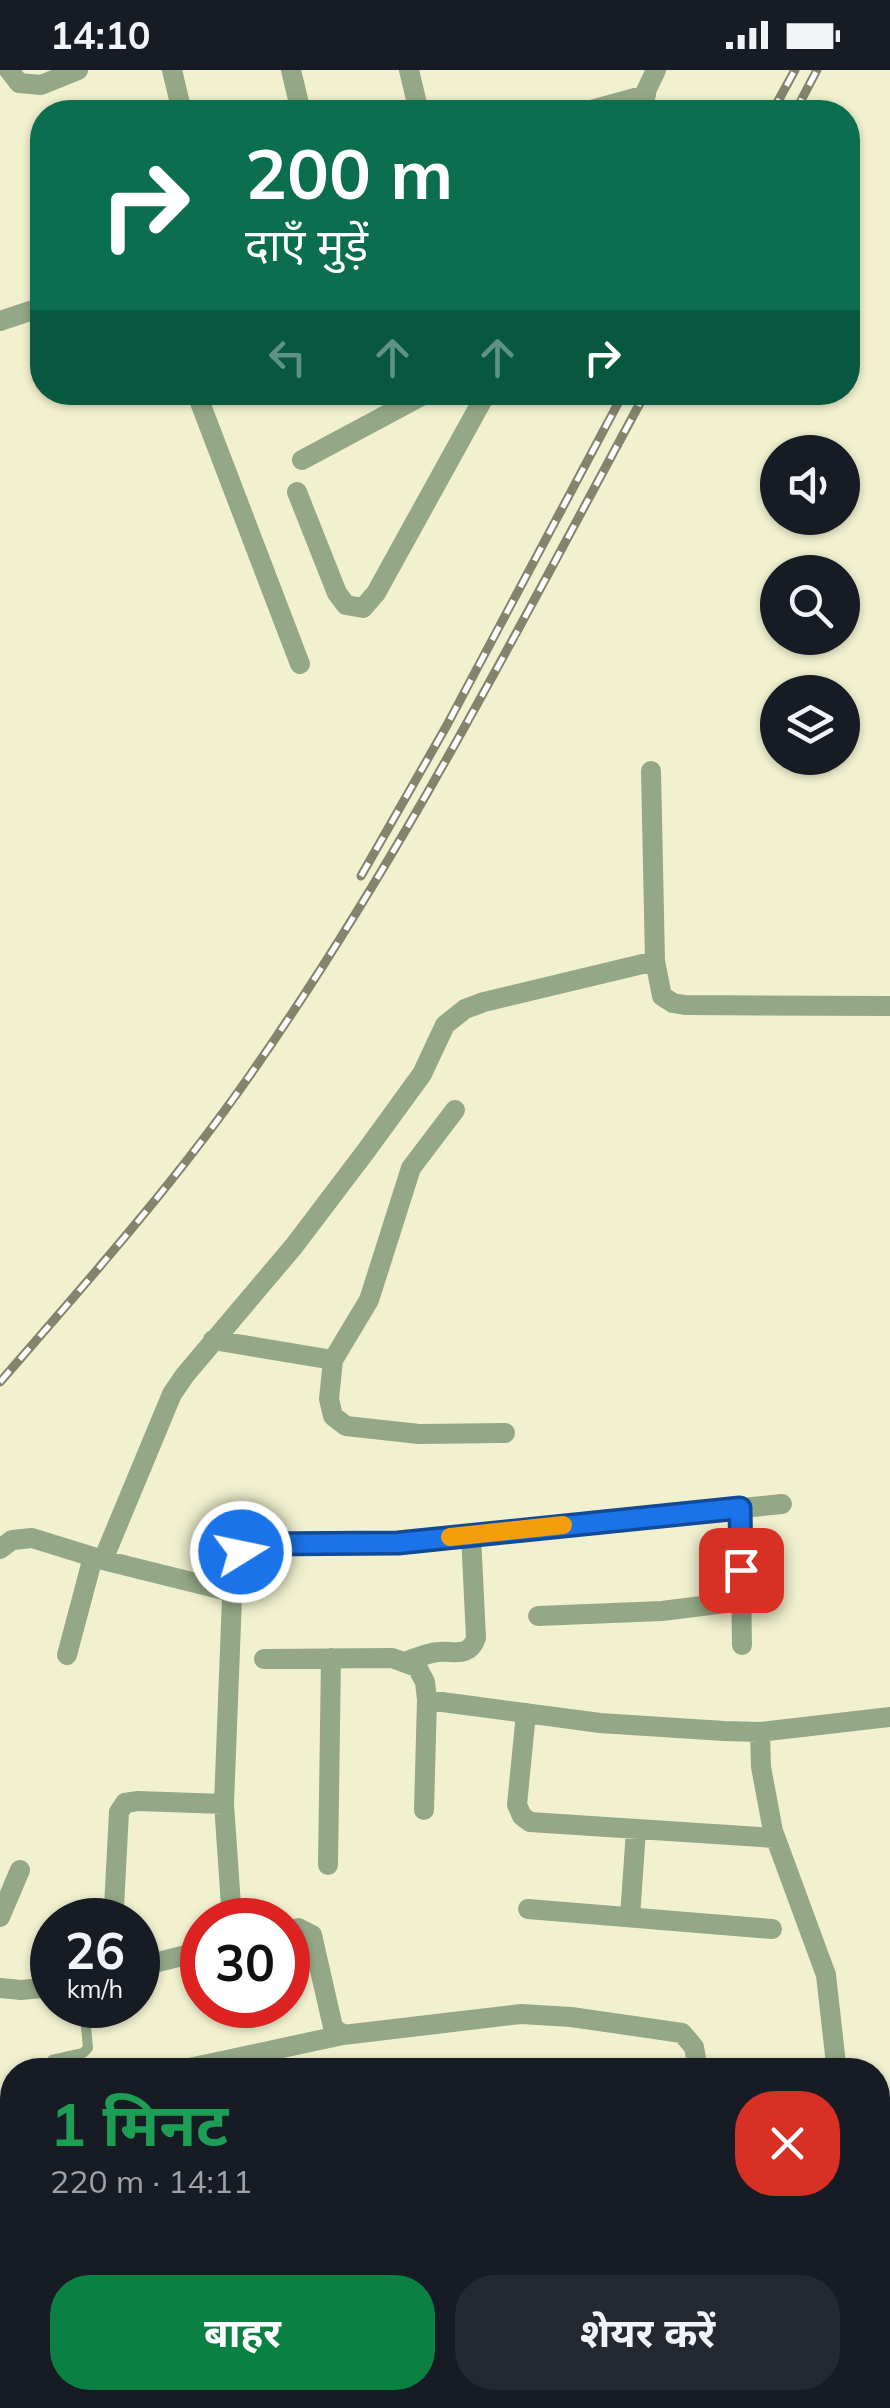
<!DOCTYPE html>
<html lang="hi">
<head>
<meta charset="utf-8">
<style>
	body { margin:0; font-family:Mulish,"Noto Sans Devanagari",sans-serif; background:#242831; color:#f1f3f6; height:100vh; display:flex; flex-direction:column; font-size:38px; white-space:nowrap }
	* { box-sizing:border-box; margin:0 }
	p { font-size:32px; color:#9ea1a6 }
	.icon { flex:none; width:55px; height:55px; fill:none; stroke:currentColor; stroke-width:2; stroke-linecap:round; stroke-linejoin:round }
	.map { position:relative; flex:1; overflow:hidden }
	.drawer { position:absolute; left:0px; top:1988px; width:890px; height:352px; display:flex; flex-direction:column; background:#171b24; border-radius:40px 40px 0 0; box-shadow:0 2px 8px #0004 }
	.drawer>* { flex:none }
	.hud { position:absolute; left:30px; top:30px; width:830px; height:305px; border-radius:40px; box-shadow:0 2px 8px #0004; background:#0b6e4f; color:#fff; overflow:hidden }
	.buttons { position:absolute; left:760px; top:365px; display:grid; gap:20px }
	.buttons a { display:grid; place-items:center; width:100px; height:100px; border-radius:50%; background:#171b24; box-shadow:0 2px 8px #0004; font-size:50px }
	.speed { position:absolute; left:30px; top:1828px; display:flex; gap:20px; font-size:50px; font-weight:700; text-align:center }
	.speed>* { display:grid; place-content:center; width:130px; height:130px; border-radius:50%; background:#171b24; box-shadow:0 2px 8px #0004; line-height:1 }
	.speed small { font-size:25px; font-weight:400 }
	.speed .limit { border:15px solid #d22; background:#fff; color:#111 }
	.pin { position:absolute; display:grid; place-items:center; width:85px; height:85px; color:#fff; margin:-42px; border-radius:20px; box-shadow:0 5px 15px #0006 }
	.me { position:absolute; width:110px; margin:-55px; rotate:80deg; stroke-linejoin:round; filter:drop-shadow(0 0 8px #0008) }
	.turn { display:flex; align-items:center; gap:35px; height:210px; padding:0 50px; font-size:45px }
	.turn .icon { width:130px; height:130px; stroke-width:2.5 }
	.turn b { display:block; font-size:70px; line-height:85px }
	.lanes { display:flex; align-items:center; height:95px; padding:0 50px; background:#0003; justify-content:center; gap:50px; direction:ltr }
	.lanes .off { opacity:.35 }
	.round { display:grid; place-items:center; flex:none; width:105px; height:105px; border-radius:40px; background:#242831 }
	.headline { display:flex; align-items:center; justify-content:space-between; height:170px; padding:0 50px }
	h1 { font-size:60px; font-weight:700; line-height:75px; color:#1e9e55 }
	.primary-button { display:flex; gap:20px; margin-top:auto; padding:20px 50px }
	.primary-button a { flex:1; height:115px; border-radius:40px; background:#0b8043; color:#fff; font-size:40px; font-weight:700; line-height:115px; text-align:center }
	.primary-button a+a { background:#242831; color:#f1f3f6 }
	.status { display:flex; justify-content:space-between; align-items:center; height:70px; padding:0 50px; background:#171b24; direction:ltr }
	.status svg { height:28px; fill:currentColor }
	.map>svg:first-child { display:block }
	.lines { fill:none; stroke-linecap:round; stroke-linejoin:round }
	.lane { stroke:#94a887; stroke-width:10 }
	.street { stroke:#94a887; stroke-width:20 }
	.rail-casing { stroke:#83836e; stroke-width:9 }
	.rail { stroke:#fff; stroke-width:5; stroke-dasharray:15; stroke-linecap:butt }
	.route-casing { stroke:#114b97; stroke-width:25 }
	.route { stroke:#1a73e8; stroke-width:18 }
	.slow { stroke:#f59e0b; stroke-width:18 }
</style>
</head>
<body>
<div class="status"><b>14:10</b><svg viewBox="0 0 49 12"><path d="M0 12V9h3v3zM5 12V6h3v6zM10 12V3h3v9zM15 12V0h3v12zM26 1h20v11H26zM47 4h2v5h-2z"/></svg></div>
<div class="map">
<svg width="890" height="2338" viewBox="0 0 890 2338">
	<rect width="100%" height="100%" fill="#f1f1d0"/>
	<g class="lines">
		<path class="lane" d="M 45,2000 L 52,1990 L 83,1983 L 88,1978 L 84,1935"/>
		<path class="street" d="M 9,0 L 19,13 L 41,15 L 78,0
			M 172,0 L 182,42
			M 291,0 L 301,42
			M 409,0 L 419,42
			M 584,42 L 646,25
			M 636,42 L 656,0
			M 0,251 L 42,237
			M 196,322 L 300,594
			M 302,390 L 429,322
			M 297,422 L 337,523 L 346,535 L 363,538 L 376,523 L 487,322
			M 651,701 L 655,891 L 662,926 L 673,933 L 685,935 L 890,936
			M 455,1040 L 411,1098 L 369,1230 L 333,1290 L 329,1329 L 333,1346 L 346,1356 L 419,1364 L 505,1363
			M 213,1270 L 333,1290
			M 740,1438 L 742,1575
			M 0,1479 L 12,1470 L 32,1468 L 103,1490 L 232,1522
			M 103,1490 L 172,1324 L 185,1305 L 294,1176 L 366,1081 L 422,1004 L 445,955 L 465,939 L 484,932 L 655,891
			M 538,1546 L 662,1541 L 742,1531
			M 67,1585 L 93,1487
			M 264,1589 L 392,1588 L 417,1597 L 425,1612 L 427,1630 L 424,1740
			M 407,1591 C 415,1588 424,1585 432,1583 C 450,1578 468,1591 476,1568 L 471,1465
			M 427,1630 L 600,1653 L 724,1661 L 760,1662 L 890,1647
			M 526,1643 L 517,1735 L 522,1746 L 530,1752 L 775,1768
			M 760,1662 L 761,1697 L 773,1761 L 826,1905 L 836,1994
			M 328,1795 L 331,1588
			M 114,1837 L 119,1742 L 125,1733 L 138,1731 L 224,1734
			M 528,1839 L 772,1859
			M 0,1847 L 20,1800
			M 630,1847 L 636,1760
			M 232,1850 L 224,1734 L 233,1502 L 241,1482 L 258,1474 L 398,1473 L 782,1434
			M 288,1861 L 298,1858 L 312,1865 L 333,1957 L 343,1965 L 521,1944 L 571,1947 L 682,1963 L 694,1977 L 698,2000
			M 138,1897 L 202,1881
			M 0,1918 L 21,1920 L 52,1917
			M 180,2000 L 343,1965
			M 878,2079 L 890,2079
			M 878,2173 L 885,2180 L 890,2196
			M 444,2328 L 446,2338
			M 535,2328 L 537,2338
			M 629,2328 L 631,2338
			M 823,2328 L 825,2338"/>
		<defs>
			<path id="rail" d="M 772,42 L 795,0
				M 795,42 L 817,0
				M 361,806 L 447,655 L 624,322
				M 0,1312 C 86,1213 173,1115 248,1008 C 400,791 520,555 646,322"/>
		</defs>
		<use href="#rail" class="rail-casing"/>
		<use href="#rail" class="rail"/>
	</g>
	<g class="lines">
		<defs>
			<path id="route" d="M 241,1482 L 258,1474 L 398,1473 L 740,1438 L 741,1500"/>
		</defs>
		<use href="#route" class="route-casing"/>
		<use href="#route" class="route"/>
		<path class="slow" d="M 450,1467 L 563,1455"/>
	</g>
</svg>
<div class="buttons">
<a><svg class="icon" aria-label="sound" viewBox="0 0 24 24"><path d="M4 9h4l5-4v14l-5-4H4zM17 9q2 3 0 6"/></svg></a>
<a><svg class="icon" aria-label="search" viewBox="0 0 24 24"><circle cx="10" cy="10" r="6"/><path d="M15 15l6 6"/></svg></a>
<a><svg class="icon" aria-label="layers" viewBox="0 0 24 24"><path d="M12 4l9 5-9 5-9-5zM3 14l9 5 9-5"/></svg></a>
</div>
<div class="speed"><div>26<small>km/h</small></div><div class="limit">30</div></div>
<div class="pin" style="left:741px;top:1500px;background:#d93025"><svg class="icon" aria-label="arrive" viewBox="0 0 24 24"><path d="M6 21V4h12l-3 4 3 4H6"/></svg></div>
<svg class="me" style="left:241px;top:1482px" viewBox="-20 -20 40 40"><circle r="17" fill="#1a73e8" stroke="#fff" stroke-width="3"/><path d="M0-11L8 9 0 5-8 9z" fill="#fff"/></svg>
<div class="hud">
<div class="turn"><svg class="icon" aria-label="right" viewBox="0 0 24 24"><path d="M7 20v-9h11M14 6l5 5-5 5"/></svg><div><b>200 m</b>दाएँ मुड़ें</div></div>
<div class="lanes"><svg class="icon off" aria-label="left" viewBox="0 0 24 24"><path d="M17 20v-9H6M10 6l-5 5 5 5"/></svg><svg class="icon off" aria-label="ahead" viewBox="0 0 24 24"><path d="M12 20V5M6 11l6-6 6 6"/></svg><svg class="icon off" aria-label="ahead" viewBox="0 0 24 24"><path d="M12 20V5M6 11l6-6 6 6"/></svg><svg class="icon" aria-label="right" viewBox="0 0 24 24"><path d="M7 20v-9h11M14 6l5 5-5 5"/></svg></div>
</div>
<section class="drawer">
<div class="headline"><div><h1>1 मिनट</h1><p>220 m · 14:11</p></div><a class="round" style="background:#d93025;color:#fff"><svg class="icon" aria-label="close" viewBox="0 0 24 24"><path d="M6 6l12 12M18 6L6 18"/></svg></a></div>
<div class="primary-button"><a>बाहर</a><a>शेयर करें</a></div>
</section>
</div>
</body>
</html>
